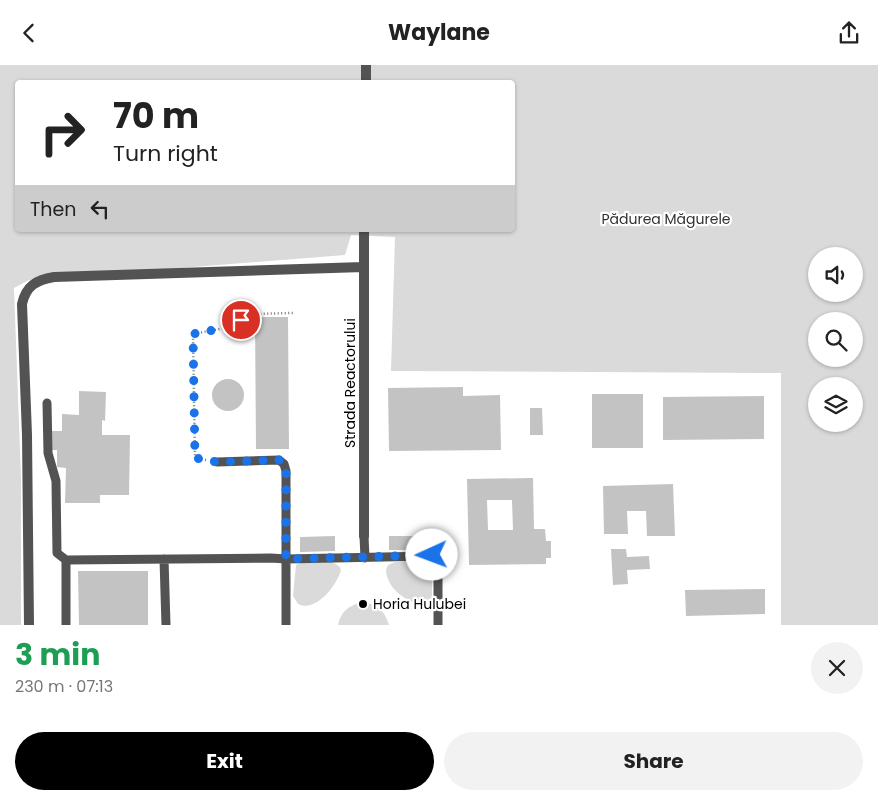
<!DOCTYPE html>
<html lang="en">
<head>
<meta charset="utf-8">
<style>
	body { margin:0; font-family:Poppins,sans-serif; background:#f2f2f2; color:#222; height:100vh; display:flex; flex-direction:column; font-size:19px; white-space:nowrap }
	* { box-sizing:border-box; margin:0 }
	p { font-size:16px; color:#767676 }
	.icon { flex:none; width:28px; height:28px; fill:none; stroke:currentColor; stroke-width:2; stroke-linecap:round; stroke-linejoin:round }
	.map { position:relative; height:560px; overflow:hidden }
	.side { display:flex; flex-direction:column; background:#fff; flex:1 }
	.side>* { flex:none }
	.banner { position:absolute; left:15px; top:15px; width:500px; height:152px; border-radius:5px; box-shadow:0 1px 4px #0004; background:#fff; color:#222; overflow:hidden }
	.fabs { position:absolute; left:808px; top:182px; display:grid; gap:10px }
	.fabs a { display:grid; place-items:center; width:55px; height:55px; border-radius:50%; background:#fff; box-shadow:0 1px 4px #0004; font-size:25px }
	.pin { position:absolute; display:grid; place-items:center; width:42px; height:42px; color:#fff; margin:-21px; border:2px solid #fff; border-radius:50%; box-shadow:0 1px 5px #0007 }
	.me { position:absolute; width:55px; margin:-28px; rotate:268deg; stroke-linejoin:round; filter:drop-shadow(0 0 4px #0008) }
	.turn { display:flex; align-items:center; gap:18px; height:105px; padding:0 15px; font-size:22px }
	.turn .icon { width:65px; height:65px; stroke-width:2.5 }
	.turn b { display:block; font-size:35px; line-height:42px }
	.then { display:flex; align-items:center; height:48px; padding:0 15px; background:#0003; gap:10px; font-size:19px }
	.round { display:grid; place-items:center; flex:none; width:52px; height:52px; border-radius:26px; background:#f2f2f2 }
	.head { display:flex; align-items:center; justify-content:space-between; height:85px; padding:0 15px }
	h1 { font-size:30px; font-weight:700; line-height:38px; color:#1e9e55 }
	.button { display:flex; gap:10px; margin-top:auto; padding:10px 15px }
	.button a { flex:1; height:58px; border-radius:30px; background:#000; color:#fff; font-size:20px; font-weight:700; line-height:58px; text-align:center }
	.button a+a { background:#f2f2f2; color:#222 }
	header { display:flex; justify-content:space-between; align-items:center; height:65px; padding:0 15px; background:#fff; font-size:22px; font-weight:700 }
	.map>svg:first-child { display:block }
	.green { fill:#dadada; fill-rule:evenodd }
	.building { fill:#c3c3c3; fill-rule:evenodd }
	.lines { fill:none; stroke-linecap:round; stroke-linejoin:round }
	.path { stroke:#757575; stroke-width:2.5; stroke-dasharray:1 2.5; stroke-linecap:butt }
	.lane { stroke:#535353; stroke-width:9 }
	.street { stroke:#535353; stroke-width:10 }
	.route { stroke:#1a73e8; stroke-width:9; stroke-dasharray:0 16.2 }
	.poi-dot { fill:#000; stroke:#fff; stroke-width:2 }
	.labels { text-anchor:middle; stroke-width:4.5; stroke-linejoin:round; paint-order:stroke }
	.park-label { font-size:14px; fill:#313131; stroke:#fff }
	.street-label { font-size:14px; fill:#000; stroke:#fff }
	.poi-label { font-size:14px; fill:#000; stroke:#fff; text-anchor:start }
</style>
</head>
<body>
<header><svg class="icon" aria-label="back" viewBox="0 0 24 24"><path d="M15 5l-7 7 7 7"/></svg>Waylane<svg class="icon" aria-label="share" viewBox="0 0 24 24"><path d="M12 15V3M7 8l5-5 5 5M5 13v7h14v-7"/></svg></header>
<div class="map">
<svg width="878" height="560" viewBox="0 0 878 560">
	<rect width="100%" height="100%" fill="#fff"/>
	<path class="green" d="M 0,0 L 878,0 L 878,560 L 781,560 L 781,308 L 391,306 L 395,172 L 351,170 L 345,190 L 29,215 L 14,223 L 21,413 L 21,560 L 0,560 ZM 18,18 L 512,18 L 512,165 L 18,165 ZM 816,191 L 854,191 L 854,229 L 816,229 ZM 816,256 L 854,256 L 854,294 L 816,294 ZM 816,321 L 854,321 L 854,359 L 816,359 Z
		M 428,495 L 432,499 L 432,535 L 422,541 C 405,535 387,524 386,505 L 388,500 L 395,497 Z
		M 332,497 L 339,501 L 341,505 C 337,520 316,548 298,539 L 293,531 L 296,500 L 300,498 Z
		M 363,537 C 377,539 385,546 389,560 L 338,560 C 341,546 349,540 363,537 Z"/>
	<path class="building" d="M 255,252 L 288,252 L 289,384 L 256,384 Z
		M212 330a16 16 0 1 1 32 0a16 16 0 1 1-32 0Z
		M 463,322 L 463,331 L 500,330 L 501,385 L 389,386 L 388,323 Z
		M 79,326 L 106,327 L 105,356 L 102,355 L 102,370 L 130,370 L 129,430 L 100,430 L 100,438 L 65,438 L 66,403 L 57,402 L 57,385 L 52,385 L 52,366 L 62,366 L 62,349 L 79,350 Z
		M 592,329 L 643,329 L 643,383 L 592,383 Z
		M 764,331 L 764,374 L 663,375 L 663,332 Z
		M 530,343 L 542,343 L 543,370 L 530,370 Z
		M 533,413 L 534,464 L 545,464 L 546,476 L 551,476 L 551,493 L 546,493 L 546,499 L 469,500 L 467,414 ZM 487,435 L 512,435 L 513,465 L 488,465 Z
		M 673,419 L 675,471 L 647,471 L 646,446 L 627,446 L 628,469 L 604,469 L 603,421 Z
		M 335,471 L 335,486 L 300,487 L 300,472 Z
		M 389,471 L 426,471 L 426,485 L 389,485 Z
		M 611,484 L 626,484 L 627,492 L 649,491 L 650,504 L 627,505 L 628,519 L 613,520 Z
		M 78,506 L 148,506 L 148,560 L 79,560 Z
		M 765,524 L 765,549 L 686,551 L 685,525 Z"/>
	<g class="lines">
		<path class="path" d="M 206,395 L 195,393 L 193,269 L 230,262 L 253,249 L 293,248"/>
		<path class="lane" d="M 47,338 L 48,388 L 56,416 L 57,488 L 66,495 L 271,493 L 286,494 L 286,406 L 284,399 L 279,395 L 217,397
			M 364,471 L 365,493
			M 164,494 L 166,560
			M 66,495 L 66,560
			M 286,560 L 286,494 L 432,491 L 436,493 L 438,500 L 438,560"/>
		<path class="street" d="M 366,0 L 366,18
			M 364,165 L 364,471
			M 29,560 L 27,370 L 22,239 C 26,221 36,215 54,212 L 363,202"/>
	</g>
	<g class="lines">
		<path class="route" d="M 241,255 L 230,262 L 193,269 L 195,393 L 217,397 L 279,395 L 284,399 L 286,406 L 286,494 L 432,490"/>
	</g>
	<circle class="poi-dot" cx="363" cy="539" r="5"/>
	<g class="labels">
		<g class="park-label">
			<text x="666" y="159">Pădurea Măgurele</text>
		</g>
		<g class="street-label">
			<text transform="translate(350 318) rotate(-90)" y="5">Strada Reactorului</text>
		</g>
		<g class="poi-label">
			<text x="373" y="544">Horia Hulubei</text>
		</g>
	</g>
</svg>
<div class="fabs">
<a><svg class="icon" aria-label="sound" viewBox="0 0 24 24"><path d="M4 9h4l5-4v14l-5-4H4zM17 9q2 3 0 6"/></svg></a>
<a><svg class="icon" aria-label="search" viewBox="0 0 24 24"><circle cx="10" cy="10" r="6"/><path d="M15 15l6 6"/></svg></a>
<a><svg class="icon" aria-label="layers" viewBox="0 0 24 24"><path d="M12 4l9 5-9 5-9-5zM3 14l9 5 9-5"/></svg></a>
</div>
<div class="pin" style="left:241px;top:255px;background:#d93025"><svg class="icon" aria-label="arrive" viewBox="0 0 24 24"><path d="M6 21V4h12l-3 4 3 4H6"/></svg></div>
<svg class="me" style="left:432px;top:490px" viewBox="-20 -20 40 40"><circle r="19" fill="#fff"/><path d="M0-13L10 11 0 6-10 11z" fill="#1a73e8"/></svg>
<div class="banner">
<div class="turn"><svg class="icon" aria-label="right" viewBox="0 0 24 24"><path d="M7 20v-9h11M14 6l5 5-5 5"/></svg><div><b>70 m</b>Turn right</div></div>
<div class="then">Then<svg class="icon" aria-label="left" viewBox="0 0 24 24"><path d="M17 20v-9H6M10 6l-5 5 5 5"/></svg></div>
</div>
</div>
<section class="side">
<div class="head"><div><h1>3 min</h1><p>230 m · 07:13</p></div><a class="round"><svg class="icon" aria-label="close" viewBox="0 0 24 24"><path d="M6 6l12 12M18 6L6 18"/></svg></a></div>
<div class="button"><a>Exit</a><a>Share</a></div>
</section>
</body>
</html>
